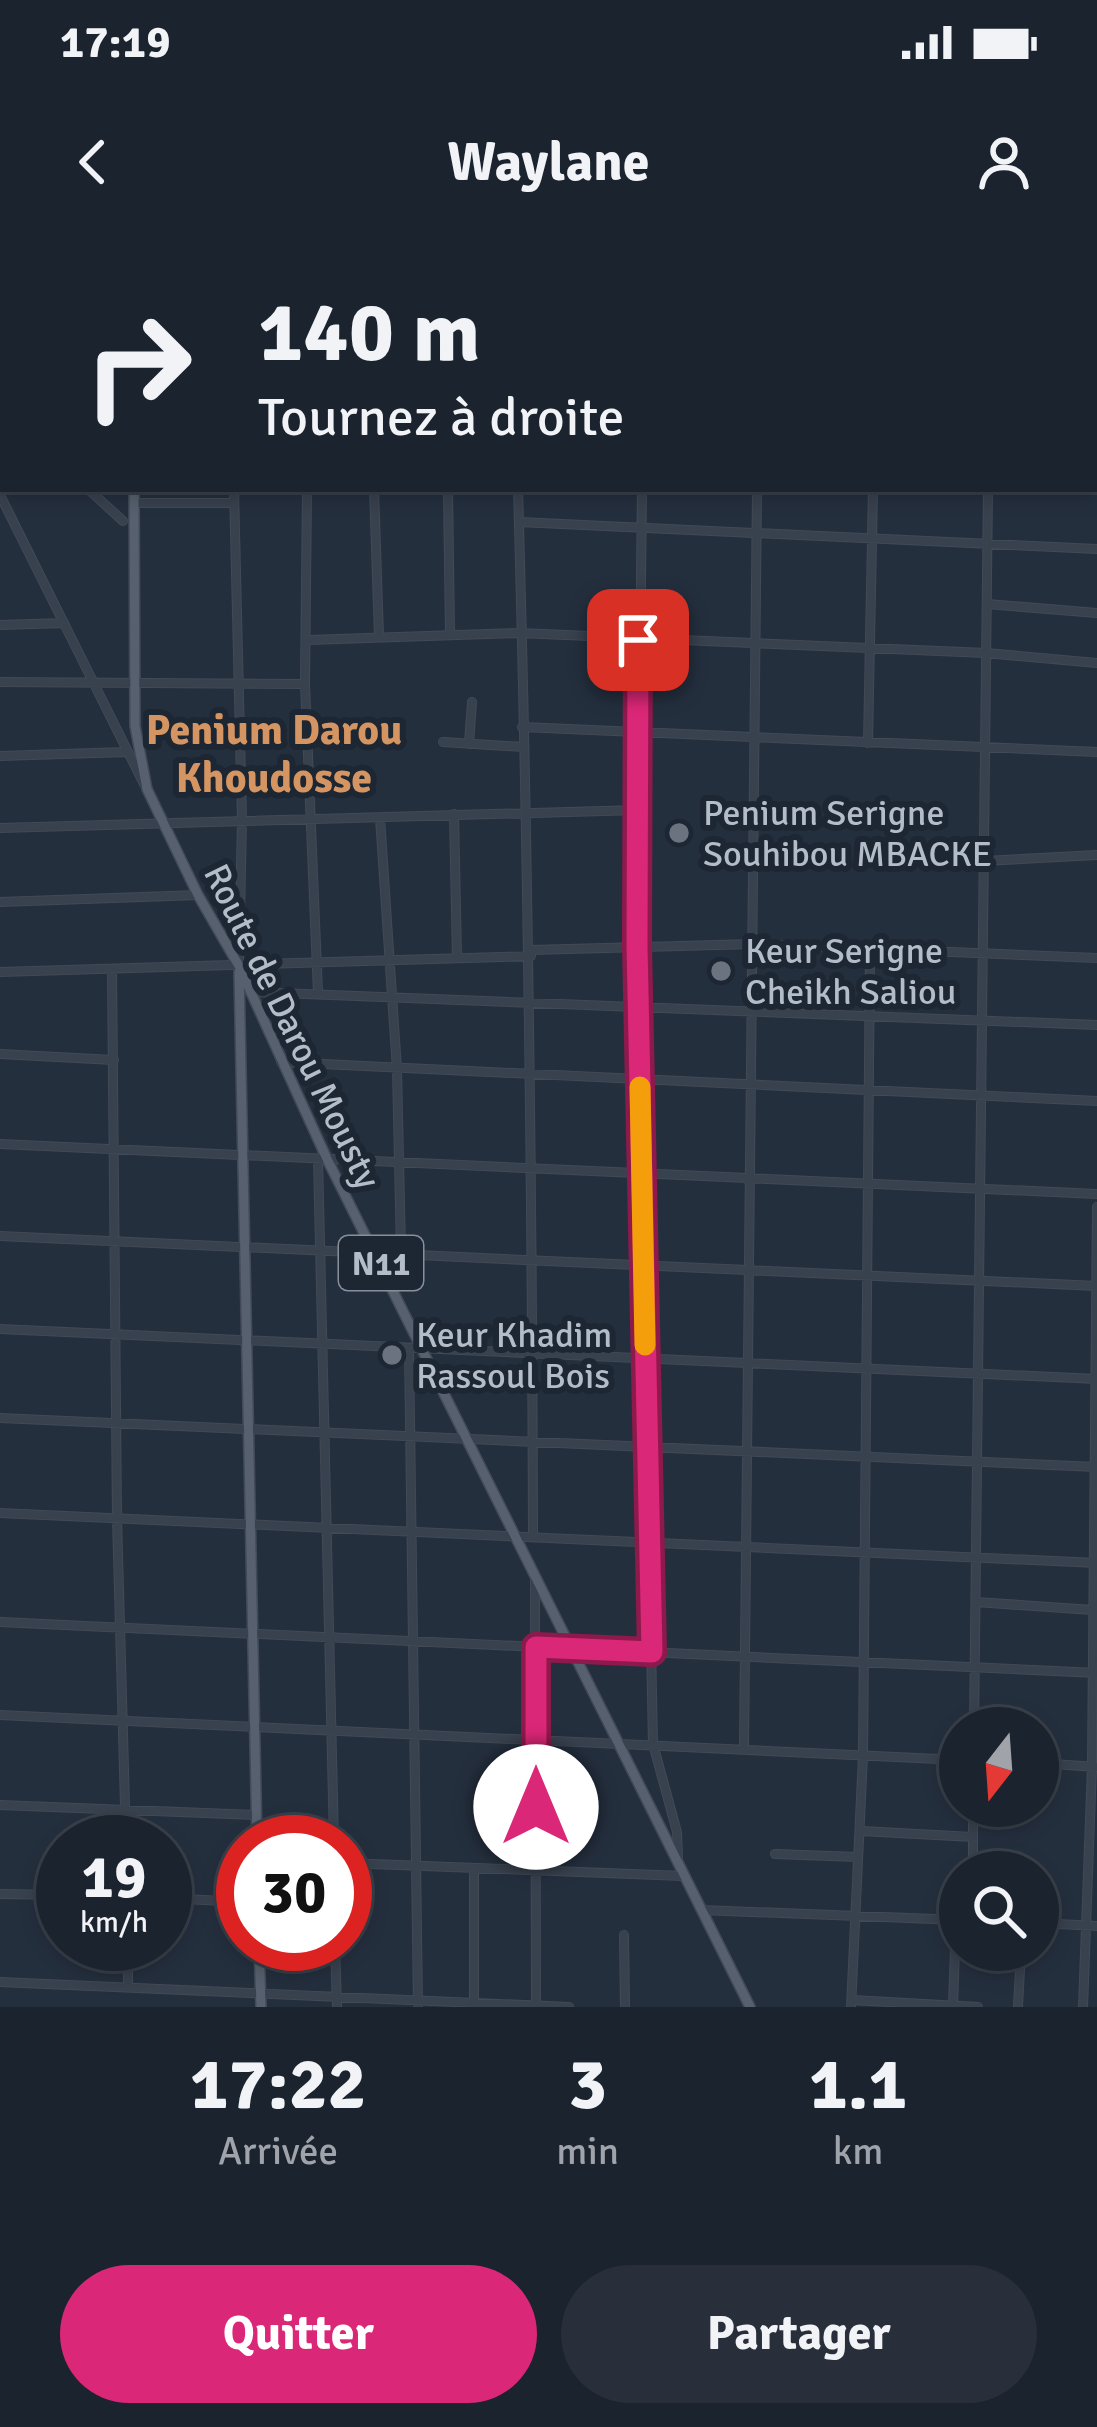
<!DOCTYPE html>
<html lang="fr">
<head>
<meta charset="utf-8">
<style>
	body { margin:0; font-family:Signika,sans-serif; background:#282f3a; color:#f1f3f6; height:100vh; display:flex; flex-direction:column; font-size:45px; white-space:nowrap }
	* { box-sizing:border-box; margin:0 }
	p { font-size:39px; color:#a0a4aa }
	.icon { flex:none; width:66px; height:66px; fill:none; stroke:currentColor; stroke-width:2; stroke-linecap:round; stroke-linejoin:round }
	.map { position:relative; height:1767px; overflow:hidden }
	.drawer { display:flex; flex-direction:column; background:#1b232e; flex:1 }
	.drawer>* { flex:none }
	.guide { position:absolute; left:0px; top:0px; width:1098px; height:252px; box-shadow:0 6px 18px #0003,0 0 0 3px #39404a; background:#1b232e; color:#f1f3f6; overflow:hidden }
	.needle { width:78px; rotate:197deg }
	.buttons { position:absolute; left:939px; top:1467px; display:grid; gap:24px }
	.buttons a { display:grid; place-items:center; width:120px; height:120px; border-radius:50%; background:#1b232e; box-shadow:0 6px 18px #0003,0 0 0 3px #39404a; font-size:60px }
	.speed { position:absolute; left:36px; top:1575px; display:flex; gap:24px; font-size:60px; font-weight:700; text-align:center }
	.speed>* { display:grid; place-content:center; width:156px; height:156px; border-radius:50%; background:#1b232e; box-shadow:0 6px 18px #0003,0 0 0 3px #39404a; line-height:1 }
	.speed small { font-size:30px; font-weight:400 }
	.speed .limit { border:18px solid #d22; background:#fff; color:#111 }
	.pin { position:absolute; display:grid; place-items:center; width:102px; height:102px; color:#fff; margin:-51px; border-radius:24px; box-shadow:0 6px 18px #0006 }
	.me { position:absolute; width:132px; margin:-66px; rotate:0deg; stroke-linejoin:round; filter:drop-shadow(0 0 9px #0008) }
	.turn { display:flex; align-items:center; gap:42px; height:252px; padding:0 60px; font-size:54px }
	.turn .icon { width:156px; height:156px; stroke-width:2.5 }
	.turn b { display:block; font-size:84px; line-height:102px }
	.eta { display:flex; justify-content:space-evenly; align-items:center; height:204px; text-align:center }
	.eta b { font-size:72px; font-weight:700; line-height:84px }
	.cta { display:flex; gap:24px; margin-top:auto; padding:24px 60px }
	.cta a { flex:1; height:138px; border-radius:72px; background:#db2777; color:#fff; font-size:48px; font-weight:700; line-height:138px; text-align:center }
	.cta a+a { background:#282f3a; color:#f1f3f6 }
	.status { display:flex; justify-content:space-between; align-items:center; height:84px; padding:0 60px; background:#1b232e; direction:ltr }
	.status svg { height:33px; fill:currentColor }
	header { display:flex; justify-content:space-between; align-items:center; height:156px; padding:0 60px; background:#1b232e; font-size:54px; font-weight:700 }
	.map>svg:first-child { display:block }
	.lines { fill:none; stroke-linecap:round; stroke-linejoin:round }
	.minor-casing { stroke:#414a57; stroke-width:10 }
	.major-casing { stroke:#414a57; stroke-width:12 }
	.minor { stroke:#38414e; stroke-width:8 }
	.major { stroke:#56606e; stroke-width:9 }
	.route-casing { stroke:#8e194d; stroke-width:30 }
	.route { stroke:#db2777; stroke-width:21 }
	.slow { stroke:#f59e0b; stroke-width:21 }
	.worship-dot { fill:#6b7280; stroke:#1d2633; stroke-width:4.5 }
	.labels { text-anchor:middle; stroke-width:12; stroke-linejoin:round; paint-order:stroke }
	.shield { fill:#1d2633; stroke:#878f9c; stroke-width:3 }
	.shield-label { font-size:33px; font-weight:bold; fill:#b4bcc9 }
	.poi-label { font-size:36px; fill:#b4bcc9; stroke:#1d2633; text-anchor:start }
	.street-label { font-size:36px; fill:#b4bcc9; stroke:#1d2633 }
	.quarter-label { font-size:42px; font-weight:bold; fill:#d59563; stroke:#1d2633 }
</style>
</head>
<body>
<div class="status"><b>17:19</b><svg viewBox="0 0 49 12"><path d="M0 12V9h3v3zM5 12V6h3v6zM10 12V3h3v9zM15 12V0h3v12zM26 1h20v11H26zM47 4h2v5h-2z"/></svg></div>
<header><svg class="icon" aria-label="back" viewBox="0 0 24 24"><path d="M15 5l-7 7 7 7"/></svg>Waylane<svg class="icon" aria-label="person" viewBox="0 0 24 24"><circle cx="12" cy="8" r="4"/><path d="M4 21q1-7 8-7t8 7"/></svg></header>
<div class="map">
<svg width="1097" height="1767" viewBox="0 0 1097 1767">
	<rect width="100%" height="100%" fill="#242f3e"/>
	<g class="lines">
		<defs>
			<path id="minor" d="M 226,0 L 226,3
				M 306,0 L 306,3
				M 370,0 L 371,3
				M 442,0 L 442,3
				M 702,0 L 703,3
				M 771,0 L 771,3
				M 841,0 L 841,3
				M 909,0 L 909,3
				M 978,0 L 978,3
				M 1047,0 L 1047,3
				M 515,3 L 515,0
				M 603,3 L 603,0
				M 1095,164 L 1097,164
				M 0,219 L 3,219
				M 88,249 L 123,281
				M 234,249 L 242,581 L 239,721
				M 307,249 L 305,444 L 318,753
				M 374,249 L 379,396
				M 448,249 L 450,394
				M 518,249 C 528,598 532,947 533,1297
				M 642,249 L 637,706 L 653,1504 L 677,1592 L 678,1617
				M 0,255 L 144,544
				M 134,263 L 234,263
				M 519,282 L 1097,309
				M 987,364 L 1097,373
				M 0,385 L 64,383
				M 308,400 L 519,393 L 986,413 L 1097,423
				M 0,442 L 305,444
				M 522,487 L 1097,512
				M 443,502 L 523,507
				M 868,503 L 873,249
				M 469,504 L 472,462
				M 0,516 L 126,512
				M 454,574 L 457,717
				M 380,578 L 397,829 L 401,1011
				M 0,588 L 638,570
				M 985,621 L 1097,615
				M 0,662 L 198,655
				M 531,710 L 754,704 L 1097,718
				M 112,729 L 117,1278 L 126,1602
				M 0,732 L 531,716
				M 251,752 L 1097,785
				M 0,814 L 114,820
				M 281,822 L 1097,861
				M 0,904 L 1097,954
				M 318,919 L 334,1602
				M 0,996 L 1097,1046
				M 0,1089 L 1097,1139
				M 409,1108 L 418,1767
				M 0,1178 L 1097,1227
				M 0,1273 L 1097,1323
				M 535,1337 L 536,1766
				M 976,1362 L 1093,1370
				M 0,1382 L 1097,1433
				M 0,1475 L 960,1520
				M 974,1488 L 988,249
				M 744,1508 L 757,249
				M 1038,1523 L 1097,1527
				M 0,1565 L 256,1575
				M 861,1591 L 973,1597
				M 775,1614 L 858,1617
				M 345,1623 L 683,1636
				M 973,1632 L 973,1566
				M 0,1654 L 63,1655
				M 165,1658 L 243,1662
				M 701,1670 L 960,1680
				M 1038,1683 L 1097,1686
				M 624,1695 L 625,1767
				M 128,1704 L 128,1747
				M 335,1704 L 337,1767
				M 0,1742 L 569,1767
				M 852,1760 L 978,1767
				M 474,1766 L 474,1629
				M 953,1766 L 956,1680
				M 851,1767 L 863,1516 L 870,710
				M 1018,1767 L 1021,1710
				M 1083,1767 L 1092,1527 L 1097,967"/>
			<path id="major" d="M 120,0 L 122,3
				M 1095,91 L 1097,91
				M 134,249 L 135,486 L 147,549 L 198,655 L 239,726 L 327,919 L 750,1767
				M 239,732 L 257,1602
				M 259,1704 L 261,1767"/>
		</defs>
		<use href="#minor" class="minor-casing"/>
		<use href="#major" class="major-casing"/>
		<use href="#minor" class="minor"/>
		<use href="#major" class="major"/>
	</g>
	<g class="lines">
		<defs>
			<path id="route" d="M 536,1567 L 536,1407 L 652,1412 L 637,706 L 638,400"/>
		</defs>
		<use href="#route" class="route-casing"/>
		<use href="#route" class="route"/>
		<path class="slow" d="M 640,847 L 645,1105"/>
	</g>
	<g class="worship-dot">
		<circle cx="679" cy="593" r="12"/>
		<circle cx="721" cy="731" r="12"/>
		<circle cx="392" cy="1115" r="12"/>
	</g>
	<g class="labels">
		<rect class="shield" x="339" y="996" width="84" height="54" rx="9"/>
		<g class="shield-label">
			<text x="381" y="1035">N11</text>
		</g>
		<g class="poi-label">
			<text x="703" y="585">Penium Serigne<tspan x="703" dy="41">Souhibou MBACKE</tspan></text>
			<text x="745" y="723">Keur Serigne<tspan x="745" dy="41">Cheikh Saliou</tspan></text>
			<text x="416" y="1107">Keur Khadim<tspan x="416" dy="41">Rassoul Bois</tspan></text>
		</g>
		<g class="street-label">
			<text transform="translate(293 786) rotate(64)" y="13">Route de Darou Mousty</text>
		</g>
		<g class="quarter-label">
			<text x="274" y="504">Penium Darou<tspan x="274" dy="48">Khoudosse</tspan></text>
		</g>
	</g>
</svg>
<div class="buttons">
<a><svg class="needle" viewBox="-14 -14 28 28"><path d="M0-13l5 13h-10z" fill="#e53935"/><path d="M0 13l5-13h-10z" fill="#a0a4aa"/></svg></a>
<a><svg class="icon" aria-label="search" viewBox="0 0 24 24"><circle cx="10" cy="10" r="6"/><path d="M15 15l6 6"/></svg></a>
</div>
<div class="speed"><div>19<small>km/h</small></div><div class="limit">30</div></div>
<div class="pin" style="left:638px;top:400px;background:#d93025"><svg class="icon" aria-label="arrive" viewBox="0 0 24 24"><path d="M6 21V4h12l-3 4 3 4H6"/></svg></div>
<svg class="me" style="left:536px;top:1567px" viewBox="-20 -20 40 40"><circle r="19" fill="#fff"/><path d="M0-13L10 11 0 6-10 11z" fill="#db2777"/></svg>
<div class="guide">
<div class="turn"><svg class="icon" aria-label="right" viewBox="0 0 24 24"><path d="M7 20v-9h11M14 6l5 5-5 5"/></svg><div><b>140 m</b>Tournez à droite</div></div>
</div>
</div>
<section class="drawer">
<div class="eta">
<div><b>17:22</b><p>Arrivée</p></div>
<div><b>3</b><p>min</p></div>
<div><b>1.1</b><p>km</p></div>
</div>
<div class="cta"><a>Quitter</a><a>Partager</a></div>
</section>
</body>
</html>
